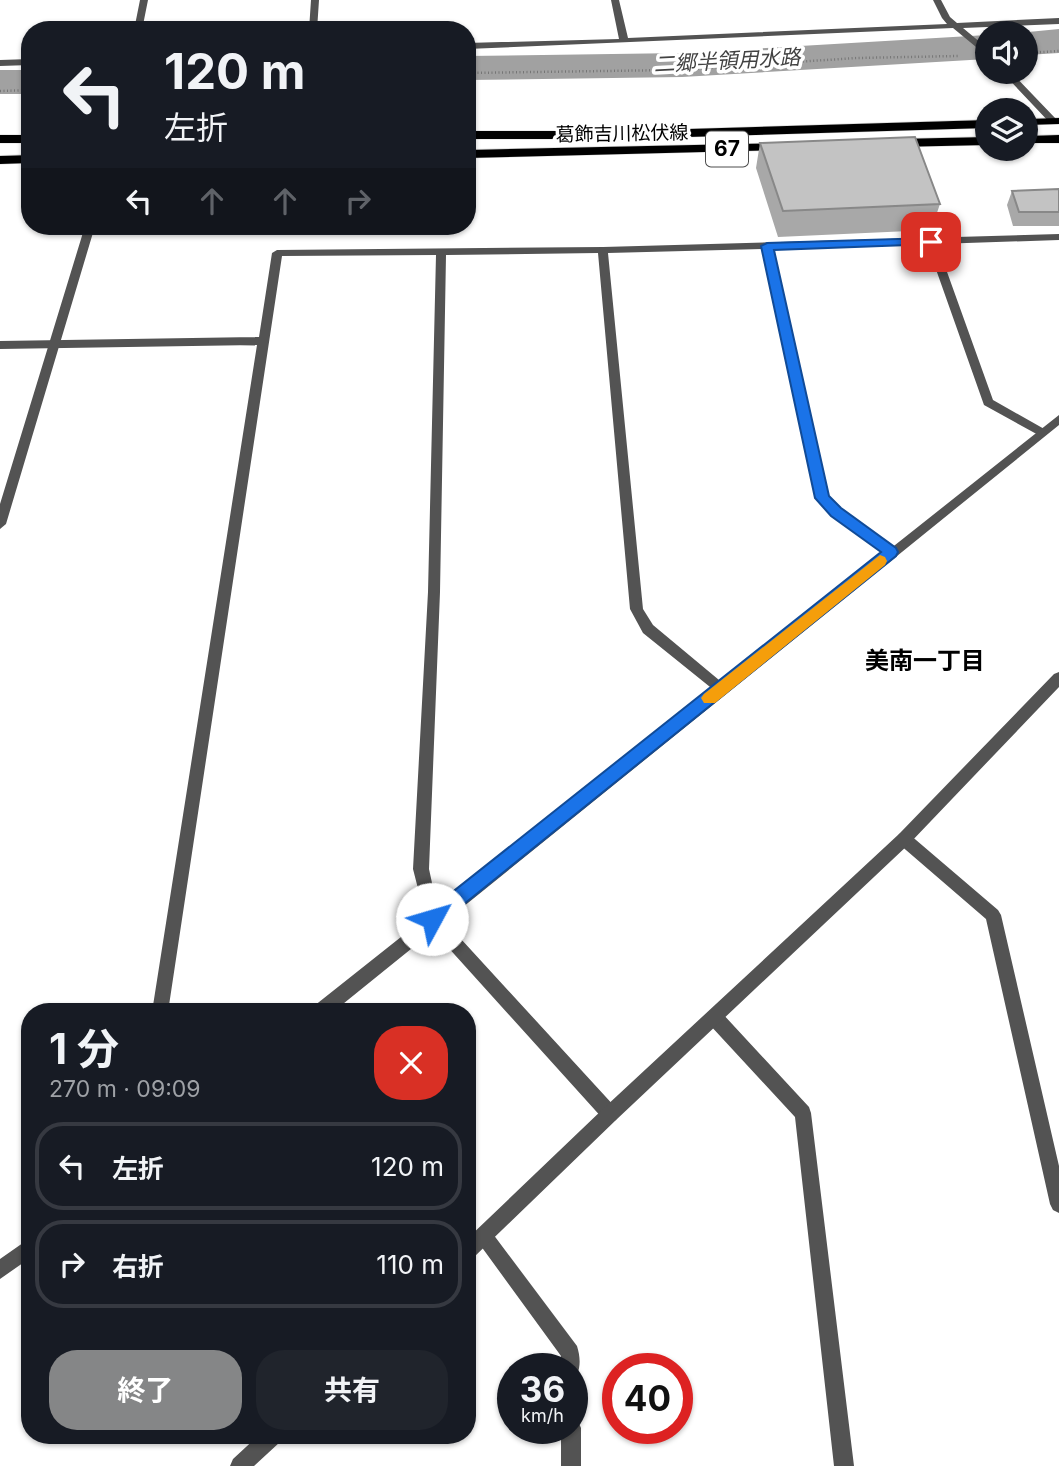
<!DOCTYPE html>
<html lang="ja">
<head>
<meta charset="utf-8">
<style>
	body { margin:0; font-family:Inter,"Noto Sans JP",sans-serif; background:#20242c; color:#f1f3f6; height:100vh; display:flex; flex-direction:column; font-size:26px; white-space:nowrap }
	* { box-sizing:border-box; margin:0 }
	p { font-size:23px; color:#9ea1a6 }
	.icon { flex:none; width:38px; height:38px; fill:none; stroke:currentColor; stroke-width:2; stroke-linecap:round; stroke-linejoin:round }
	.map { position:relative; flex:1; overflow:hidden }
	.drawer { position:absolute; left:21px; top:1003px; width:455px; height:441px; display:flex; flex-direction:column; background:#171b24; border-radius:28px; box-shadow:0 2px 5px #0004 }
	.drawer>* { flex:none }
	.guide { position:absolute; left:21px; top:21px; width:455px; height:214px; border-radius:28px; box-shadow:0 2px 5px #0004; background:#171b24; color:#f1f3f6; overflow:hidden }
	.fabs { position:absolute; left:975px; top:21px; display:grid; gap:14px }
	.fabs a { display:grid; place-items:center; width:63px; height:63px; border-radius:50%; background:#171b24; box-shadow:0 2px 5px #0004; font-size:35px }
	.speed { position:absolute; left:497px; top:1353px; display:flex; gap:14px; font-size:35px; font-weight:700; text-align:center }
	.speed>* { display:grid; place-content:center; width:91px; height:91px; border-radius:50%; background:#171b24; box-shadow:0 2px 5px #0004; line-height:1 }
	.speed small { font-size:18px; font-weight:400 }
	.speed .limit { border:10px solid #d22; background:#fff; color:#111 }
	.pin { position:absolute; display:grid; place-items:center; width:60px; height:60px; color:#fff; margin:-30px; border-radius:14px; box-shadow:0 4px 10px #0006 }
	.me { position:absolute; width:77px; margin:-38px; rotate:51deg; stroke-linejoin:round; filter:drop-shadow(0 0 5px #0008) }
	.turn { display:flex; align-items:center; gap:24px; height:147px; padding:0 28px; font-size:32px }
	.turn .icon { width:91px; height:91px; stroke-width:2.5 }
	.turn b { display:block; font-size:49px; line-height:60px }
	.lanes { display:flex; align-items:center; height:66px; padding:0 28px; background:#0003; justify-content:center; gap:35px; direction:ltr }
	.lanes .off { opacity:.35 }
	.round { display:grid; place-items:center; flex:none; width:74px; height:74px; border-radius:28px; background:#20242c }
	.head { display:flex; align-items:center; justify-content:space-between; height:119px; padding:0 28px }
	h1 { font-size:42px; font-weight:700; line-height:52px }
	.button { display:flex; gap:14px; margin-top:auto; padding:14px 28px }
	.button a { flex:1; height:80px; border-radius:28px; background:#858687; color:#fff; font-size:28px; font-weight:700; line-height:80px; text-align:center }
	.button a+a { background:#20242c; color:#f1f3f6 }
	ul { padding:0; list-style:none }
	li { display:flex; align-items:center; gap:21px; height:88px; margin:0 14px 10px; padding:0 14px; border:4px solid #363941; border-radius:28px }
	li div { flex:1 }
	li b { display:block; font-size:26px }
	li em { font-style:normal }
	.map>svg:first-child { display:block }
	.lines { fill:none; stroke-linecap:round; stroke-linejoin:round }
	.river { fill:#a1a1a1; fill-rule:evenodd }
	.primary-casing { stroke:#dbdbdb; stroke-width:1 }
	.path { stroke:#757575; stroke-width:2.5; stroke-dasharray:1 2.5; stroke-linecap:butt }
	.minor { fill:#535353; fill-rule:evenodd }
	.tertiary { fill:#535353; fill-rule:evenodd }
	.primary { fill:#000; fill-rule:evenodd }
	.wall { fill:#a8a8a8 }
	.building { fill:#c3c3c3; stroke:#888; stroke-width:2 }
	.route { fill:#1a73e8; stroke:#114b97; stroke-width:2 }
	.slow { fill:#f59e0b }
	.labels { text-anchor:middle; stroke-width:7; stroke-linejoin:round; paint-order:stroke }
	.far-street-label { font-size:19px; fill:#000; stroke:#fff }
	.far-water-label { font-size:21px; font-style:italic; fill:#424242; stroke:#fff }
	.shield { fill:#fff; stroke:#4c4c4c; stroke-width:2 }
	.shield-label { font-size:21px; font-weight:bold; fill:#000 }
	.neighbourhood-label { font-size:24px; font-weight:bold; fill:#000; stroke:#fff }
</style>
</head>
<body>
<div class="map">
<svg width="1059" height="1466" viewBox="0 0 1059 1466">
	<rect width="100%" height="100%" fill="#fff"/>
	<g class="lines">
		<path class="river" d="M 1059,29 L 1059,53 L 1026,55 L 1026,33 L 1018,33 Z
			M 987,35 L 987,59 L 682,77 L 467,80 L 467,56 L 682,53 Z
			M 0,70 L 30,70 L 30,94 L 0,94 Z"/>
		<defs>
			<path id="primary" d="M 1059,118 L 1059,124 L 1026,125 L 1026,119 Z
				M 987,120 L 987,128 L 620,139 L 467,139 L 467,131 L 620,131 Z
				M 0,135 L 30,135 L 30,143 L 0,143 Z
				M 1059,135 L 1059,143 L 1026,143 L 1026,136 Z
				M 987,137 L 987,145 L 896,147 L 890,143 L 896,139 Z
				M 781,143 L 785,144 L 785,150 L 467,158 L 467,150 Z
				M 30,155 L 30,163 L 0,164 L 0,156 Z"/>
		</defs>
		<use href="#primary" class="primary-casing"/>
		<path class="path" d="M 1026,53 L 1059,51
			M 467,73 L 671,70 L 857,58 L 958,56
			M 0,91 L 30,90"/>
		<path class="minor" d="M 311,0 L 319,0 L 317,30 L 309,30 Z
			M 611,0 L 619,0 L 628,38 L 947,24 L 942,18 L 933,0 L 941,0 L 950,17 L 957,23 L 1059,18 L 1059,24 L 963,28 L 987,48 L 987,56 L 953,28 L 467,49 L 467,43 L 619,39 Z
			M 30,59 L 30,65 L 0,66 L 0,60 Z
			M 1002,72 L 1011,72 L 1056,119 L 1056,123 L 1050,123 Z
			M 1059,234 L 1059,240 L 937,244 L 993,400 L 1046,430 L 1048,433 L 1042,437 L 984,405 L 927,244 L 773,248 L 828,496 L 840,509 L 895,549 L 897,552 L 891,557 L 832,515 L 816,498 L 762,249 L 608,253 L 643,609 L 653,625 L 725,685 L 727,689 L 725,693 L 720,695 L 643,633 L 630,609 L 598,253 L 446,255 L 440,592 L 429,869 L 439,915 L 616,1108 L 618,1114 L 616,1120 L 610,1122 L 604,1120 L 427,924 L 413,869 L 428,592 L 436,255 L 282,256 L 168,1012 L 152,1012 L 257,345 L 0,349 L 0,341 L 259,337 L 272,253 L 277,250 L 603,247 Z
			M 904,832 L 909,834 L 998,910 L 1001,915 L 1059,1166 L 1059,1213 L 1053,1210 L 1050,1204 L 986,919 L 899,844 L 897,839 L 899,834 Z
			M 715,1010 L 721,1012 L 809,1107 L 811,1113 L 854,1466 L 834,1466 L 795,1117 L 709,1024 L 707,1018 L 709,1012 Z
			M 484,1227 L 490,1230 L 577,1346 C 580,1356 581,1365 577,1375 L 572,1376 L 572,1368 L 561,1368 L 561,1356 L 478,1242 L 475,1236 L 478,1230 Z
			M 572,1419 L 578,1421 L 581,1428 L 581,1466 L 561,1466 L 561,1428 L 572,1428 Z"/>
		<path class="tertiary" d="M 140,0 L 148,0 L 142,30 L 134,30 Z
			M 85,226 L 95,226 L 6,524 L 0,529 L 0,504 Z
			M 1059,415 L 1059,425 L 333,1012 L 312,1012 L 314,1006 Z
			M 1059,672 L 1059,687 L 909,844 L 616,1120 L 473,1258 L 467,1261 L 467,1239 L 604,1108 L 899,834 L 1054,674 Z
			M 30,1238 L 30,1258 L 0,1279 L 0,1259 Z
			M 259,1435 L 283,1435 L 280,1442 L 254,1466 L 230,1466 L 233,1459 Z"/>
		<use href="#primary" class="primary"/>
	</g>
	<path class="wall" d="M 760,143 L 940,204 L 931,230 L 778,237 L 756,168 Z
		M 1059,189 L 1059,226 L 1013,226 L 1007,205 L 1012,191 Z"/>
	<path class="building" d="M 915,137 L 940,204 L 783,211 L 760,143 Z
		M 1059,189 L 1059,212 L 1019,212 L 1012,191 Z"/>
	<path class="route" d="M 931,238 L 937,242 L 935,244 L 774,250 L 829,496 L 841,508 L 896,548 L 898,552 L 896,556 L 438,925 L 432,927 L 426,925 L 423,919 L 426,913 L 881,552 L 831,516 L 815,498 L 761,246 L 767,243 Z"/>
	<path class="slow" d="M 880,555 L 885,557 L 887,561 L 885,565 L 715,703 L 704,703 L 701,698 L 704,694 Z"/>
	<g class="labels">
		<g class="far-street-label">
			<text transform="translate(622 133) rotate(-1)" y="7">葛飾吉川松伏線</text>
		</g>
		<g class="far-water-label">
			<text transform="translate(727 61) rotate(-3)" y="7">二郷半領用水路</text>
		</g>
		<rect class="shield" x="706" y="131.5" width="42" height="35" rx="5"/>
		<g class="shield-label">
			<text x="727" y="156">67</text>
		</g>
		<g class="neighbourhood-label">
			<text x="925" y="669">美南一丁目</text>
		</g>
	</g>
</svg>
<div class="fabs">
<a><svg class="icon" aria-label="sound" viewBox="0 0 24 24"><path d="M4 9h4l5-4v14l-5-4H4zM17 9q2 3 0 6"/></svg></a>
<a><svg class="icon" aria-label="layers" viewBox="0 0 24 24"><path d="M12 4l9 5-9 5-9-5zM3 14l9 5 9-5"/></svg></a>
</div>
<div class="speed"><div>36<small>km/h</small></div><div class="limit">40</div></div>
<div class="pin" style="left:931px;top:242px;background:#d93025"><svg class="icon" aria-label="arrive" viewBox="0 0 24 24"><path d="M6 21V4h12l-3 4 3 4H6"/></svg></div>
<svg class="me" style="left:432px;top:919px" viewBox="-20 -20 40 40"><circle r="19" fill="#fff"/><path d="M0-13L10 11 0 6-10 11z" fill="#1a73e8"/></svg>
<div class="guide">
<div class="turn"><svg class="icon" aria-label="left" viewBox="0 0 24 24"><path d="M17 20v-9H6M10 6l-5 5 5 5"/></svg><div><b>120 m</b>左折</div></div>
<div class="lanes"><svg class="icon" aria-label="left" viewBox="0 0 24 24"><path d="M17 20v-9H6M10 6l-5 5 5 5"/></svg><svg class="icon off" aria-label="ahead" viewBox="0 0 24 24"><path d="M12 20V5M6 11l6-6 6 6"/></svg><svg class="icon off" aria-label="ahead" viewBox="0 0 24 24"><path d="M12 20V5M6 11l6-6 6 6"/></svg><svg class="icon off" aria-label="right" viewBox="0 0 24 24"><path d="M7 20v-9h11M14 6l5 5-5 5"/></svg></div>
</div>
<section class="drawer">
<div class="head"><div><h1>1 分</h1><p>270 m · 09:09</p></div><a class="round" style="background:#d93025;color:#fff"><svg class="icon" aria-label="close" viewBox="0 0 24 24"><path d="M6 6l12 12M18 6L6 18"/></svg></a></div>
<ul>
<li><svg class="icon" aria-label="left" viewBox="0 0 24 24"><path d="M17 20v-9H6M10 6l-5 5 5 5"/></svg><div><b>左折</b></div><em>120 m</em></li>
<li><svg class="icon" aria-label="right" viewBox="0 0 24 24"><path d="M7 20v-9h11M14 6l5 5-5 5"/></svg><div><b>右折</b></div><em>110 m</em></li>
</ul>
<div class="button"><a>終了</a><a>共有</a></div>
</section>
</div>
</body>
</html>
